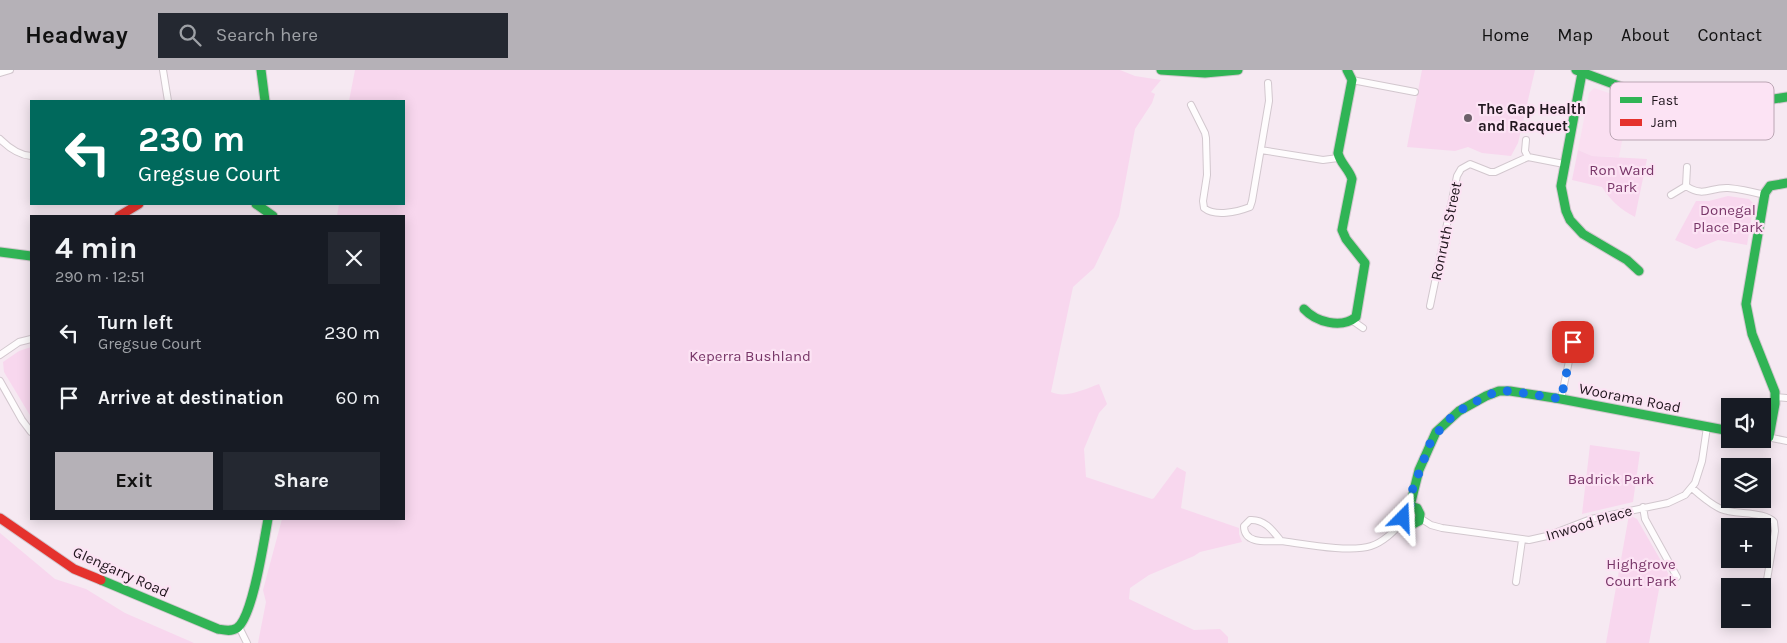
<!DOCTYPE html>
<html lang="en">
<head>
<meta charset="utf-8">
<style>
	body { margin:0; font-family:Karla,sans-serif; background:#242831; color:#f1f3f6; height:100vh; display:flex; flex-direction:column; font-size:19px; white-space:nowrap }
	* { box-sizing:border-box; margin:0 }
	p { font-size:16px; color:#9ea1a6 }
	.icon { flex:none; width:28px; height:28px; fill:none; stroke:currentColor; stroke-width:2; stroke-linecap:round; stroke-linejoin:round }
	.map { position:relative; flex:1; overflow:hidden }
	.panel { position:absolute; left:30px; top:145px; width:375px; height:305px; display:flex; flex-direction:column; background:#171b24; border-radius:0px; box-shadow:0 2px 12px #0003 }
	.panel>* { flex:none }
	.hud { position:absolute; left:30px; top:30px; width:375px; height:105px; border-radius:0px; box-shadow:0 2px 12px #0003; background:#00695c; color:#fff; overflow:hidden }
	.controls { position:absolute; left:1721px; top:328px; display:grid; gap:10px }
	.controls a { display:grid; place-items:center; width:50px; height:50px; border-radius:0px; background:#171b24; box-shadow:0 2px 12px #0003; font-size:25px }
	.pin { position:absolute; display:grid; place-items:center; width:42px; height:42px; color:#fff; margin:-21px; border-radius:10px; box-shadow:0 2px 8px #0006 }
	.me { position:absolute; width:55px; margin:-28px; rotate:21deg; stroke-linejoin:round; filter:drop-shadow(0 0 4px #0008) }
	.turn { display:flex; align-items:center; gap:18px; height:105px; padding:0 25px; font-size:22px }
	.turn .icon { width:65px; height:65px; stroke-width:2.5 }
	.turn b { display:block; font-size:35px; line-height:42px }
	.round { display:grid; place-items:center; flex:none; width:52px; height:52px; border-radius:0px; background:#242831 }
	.head { display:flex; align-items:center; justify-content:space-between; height:85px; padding:0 25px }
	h1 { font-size:30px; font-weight:700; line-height:38px }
	.primary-button { display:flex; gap:10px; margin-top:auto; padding:10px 25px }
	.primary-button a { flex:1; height:58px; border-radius:0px; background:#b5b1b7; color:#111; font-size:20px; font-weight:700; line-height:58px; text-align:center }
	.primary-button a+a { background:#242831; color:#f1f3f6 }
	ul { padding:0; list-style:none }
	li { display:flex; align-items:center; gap:15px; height:65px; padding:0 25px }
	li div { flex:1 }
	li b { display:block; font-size:19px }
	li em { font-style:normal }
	header { display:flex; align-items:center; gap:30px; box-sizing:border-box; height:70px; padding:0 25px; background:#b5b1b7; color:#111 }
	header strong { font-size:24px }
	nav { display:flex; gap:28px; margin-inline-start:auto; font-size:18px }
	.search { width:350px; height:45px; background:#242831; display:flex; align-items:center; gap:12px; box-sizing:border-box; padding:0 18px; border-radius:0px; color:#9ea1a6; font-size:19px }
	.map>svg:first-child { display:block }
	.built { fill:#fadff1 }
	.green { fill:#f8d7ee }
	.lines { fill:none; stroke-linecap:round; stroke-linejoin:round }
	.street-casing { stroke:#d2c7ce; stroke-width:8 }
	.fast-casing { stroke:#d2c7ce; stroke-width:11 }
	.jam-casing { stroke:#d2c7ce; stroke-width:11 }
	.street { stroke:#fefcfd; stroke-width:6 }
	.fast { stroke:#30b455; stroke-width:9 }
	.jam { stroke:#e5322d; stroke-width:9 }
	.route { stroke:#1a73e8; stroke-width:9; stroke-dasharray:0 16.2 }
	.poi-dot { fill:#6c6069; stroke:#fce3f4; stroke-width:2 }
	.labels { text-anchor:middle; stroke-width:4.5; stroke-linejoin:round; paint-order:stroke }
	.poi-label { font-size:15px; font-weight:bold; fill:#22171f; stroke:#fce3f4; text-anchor:start }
	.park-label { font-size:15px; fill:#783668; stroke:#fce3f4 }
	.street-label { font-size:15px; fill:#22171f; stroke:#fce3f4 }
	.key { fill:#fce3f4; stroke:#bba6b4; stroke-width:1 }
	.key-label { font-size:14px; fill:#22171f }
</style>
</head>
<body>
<header>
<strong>Headway</strong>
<div class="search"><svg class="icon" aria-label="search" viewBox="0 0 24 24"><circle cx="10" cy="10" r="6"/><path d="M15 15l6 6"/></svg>Search here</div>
<nav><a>Home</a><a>Map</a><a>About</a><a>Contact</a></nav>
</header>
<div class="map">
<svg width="1787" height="573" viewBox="0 0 1787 573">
	<rect width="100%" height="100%" fill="#f6e9f2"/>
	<path class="built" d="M 1594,18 L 1630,30 L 1619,87 L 1592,86 L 1578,80 L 1589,23 Z"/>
	<path class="green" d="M 355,0 L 1120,0 L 1135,6 L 1161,10 L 1151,22 L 1155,24 L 1152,33 L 1135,59 L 1119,146 L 1094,198 L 1073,217 L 1051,322 C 1066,329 1085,319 1099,314 L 1107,334 L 1099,343 L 1084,379 L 1086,407 L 1152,429 L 1154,428 L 1177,397 L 1186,402 L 1181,438 L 1239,458 L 1239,464 L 1242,472 L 1200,482 L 1194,486 L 1149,505 L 1130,518 L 1129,529 L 1194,560 L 1220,559 L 1228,567 L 1228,573 L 258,573 L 266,532 L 263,520 L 282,449 L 404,449 L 404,146 L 337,146 L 339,134 L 404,134 L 404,31 L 349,31 Z
		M 1422,0 L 1535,0 L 1518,73 L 1511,86 L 1482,83 L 1468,77 L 1455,81 L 1407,77 Z
		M 1578,80 L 1592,86 L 1647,89 L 1635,147 C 1620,139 1611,131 1602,117 L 1572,110 Z
		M 1728,126 L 1749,129 L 1754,134 L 1747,175 L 1718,170 L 1696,179 L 1675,170 L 1696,131 L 1709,131 Z
		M 31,277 L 31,347 L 4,302 L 3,292 L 19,281 Z
		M 1590,375 L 1640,382 L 1633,432 L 1582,444 Z
		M 1629,445 L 1637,449 L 1672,510 L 1660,514 L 1649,573 L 1606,573 Z
		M 0,463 L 55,509 L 86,519 L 125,543 L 194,573 L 0,573 Z"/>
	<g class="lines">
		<defs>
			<path id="street" d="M 163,0 L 168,31
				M 0,3 L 10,0
				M 1352,10 L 1415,22
				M 1191,35 L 1205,63 L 1206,68 L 1207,105 L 1203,131 L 1204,138 C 1215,147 1237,142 1250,137 L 1252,131 L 1269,31 L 1268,13
				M 0,69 C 9,78 19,85 31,86
				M 1526,70 L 1525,81 L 1528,87
				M 1261,80 L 1323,90 L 1338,88
				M 1686,116 C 1704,128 1710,117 1728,118 C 1740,119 1753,122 1765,125
				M 1671,125 L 1686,116 L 1687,97
				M 1430,236 L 1457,106 L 1461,99 L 1470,94 L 1490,102 L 1495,102 L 1528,87 L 1564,94
				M 1353,251 L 1363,258
				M 0,285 L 19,272 L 31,269
				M 0,311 L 22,350 L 31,362
				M 1776,327 L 1787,328
				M 1561,329 L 1573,272
				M 1762,366 L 1787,371
				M 1692,418 C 1701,426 1710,434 1721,439 C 1735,445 1764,441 1774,452 L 1775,461 L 1766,516
				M 1643,437 L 1645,449 L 1677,507
				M 1420,448 L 1431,455 L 1442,458 L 1529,470 L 1547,466 L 1591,449 L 1668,433 L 1685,425 L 1695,413 L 1702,391 L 1707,357
				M 1250,450 C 1265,449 1273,461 1281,471 C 1268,471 1244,475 1244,456 Z
				M 1281,471 C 1304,474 1350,483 1371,476 C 1384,472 1395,460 1405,450
				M 1516,512 L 1522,470
				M 239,557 L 247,573"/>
			<path id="fast" d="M 261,0 L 265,31
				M 1161,0 L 1205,3 L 1238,0
				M 1576,0 L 1675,37 L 1699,40 L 1787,27
				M 1582,3 L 1561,116 L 1566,141 L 1570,150 L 1583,164 L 1627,190 L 1639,201
				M 256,134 L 273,146
				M 0,182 L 31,186
				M 1304,239 C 1316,252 1341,259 1356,247 L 1365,193 L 1346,169 L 1342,160 L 1352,109 C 1349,99 1340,93 1338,83 L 1352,10 L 1347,0
				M 1769,367 L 1775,334 L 1775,322 L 1752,264 L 1746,234 L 1765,123 L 1770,116 L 1787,113
				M 1410,436 L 1417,438 L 1420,444 L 1419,451 L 1413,454 L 1405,450 L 1403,442 L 1410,436 L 1419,400 L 1436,362 L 1459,341 L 1486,326 L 1499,321 L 1510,321 L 1561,329 L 1730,361
				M 101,510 L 218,559 C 224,560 231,562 237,558 C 253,547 264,470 268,449"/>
			<path id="jam" d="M 119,146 L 139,134
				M 0,448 L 74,499 L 101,510"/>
		</defs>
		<use href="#street" class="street-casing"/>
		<use href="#fast" class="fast-casing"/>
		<use href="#jam" class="jam-casing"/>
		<use href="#street" class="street"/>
		<use href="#fast" class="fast"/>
		<use href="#jam" class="jam"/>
	</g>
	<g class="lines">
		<path class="route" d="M 1403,448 L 1403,442 L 1410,436 L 1412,421 L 1431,371 L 1445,353 L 1459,341 L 1486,326 L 1499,321 L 1510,321 L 1561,329 L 1573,272"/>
	</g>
	<circle class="poi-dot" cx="1468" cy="48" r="5"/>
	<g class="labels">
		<g class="poi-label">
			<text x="1478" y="44">The Gap Health<tspan x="1478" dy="17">and Racquet</tspan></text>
		</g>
		<g class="park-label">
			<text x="1622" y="105">Ron Ward<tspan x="1622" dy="17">Park</tspan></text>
			<text x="1728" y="145">Donegal<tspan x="1728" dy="17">Place Park</tspan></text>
			<text x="750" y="291">Keperra Bushland</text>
			<text x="1611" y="414">Badrick Park</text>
			<text x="1641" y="499">Highgrove<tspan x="1641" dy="17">Court Park</tspan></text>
		</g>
		<g class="street-label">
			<text transform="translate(1446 161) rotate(-78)" y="5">Ronruth Street</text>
			<text transform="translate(1630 328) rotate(11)" y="5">Woorama Road</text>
			<text transform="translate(1589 453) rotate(-17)" y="5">Inwood Place</text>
			<text transform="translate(121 502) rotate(24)" y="5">Glengarry Road</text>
		</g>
	</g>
	<rect x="1610" y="12" width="164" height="58" rx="8" class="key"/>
	<rect x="1620" y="27" width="22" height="6" fill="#30b455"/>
	<rect x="1620" y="49" width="22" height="7" fill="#e5322d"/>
	<g class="key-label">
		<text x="1651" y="35">Fast</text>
		<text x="1651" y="57">Jam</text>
	</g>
</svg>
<div class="controls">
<a><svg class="icon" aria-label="sound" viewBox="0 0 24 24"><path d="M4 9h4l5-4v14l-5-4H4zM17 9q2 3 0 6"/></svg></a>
<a><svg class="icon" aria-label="layers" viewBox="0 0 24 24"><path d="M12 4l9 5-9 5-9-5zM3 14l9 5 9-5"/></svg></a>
<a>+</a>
<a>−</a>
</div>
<div class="pin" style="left:1573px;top:272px;background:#d93025"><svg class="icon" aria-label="arrive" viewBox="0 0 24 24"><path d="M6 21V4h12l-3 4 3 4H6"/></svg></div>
<svg class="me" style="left:1403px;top:448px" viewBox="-20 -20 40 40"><path d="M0-17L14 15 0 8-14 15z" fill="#1a73e8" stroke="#fff" stroke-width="4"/></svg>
<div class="hud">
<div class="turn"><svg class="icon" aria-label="left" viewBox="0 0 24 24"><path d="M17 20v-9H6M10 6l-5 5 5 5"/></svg><div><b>230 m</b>Gregsue Court</div></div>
</div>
<section class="panel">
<div class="head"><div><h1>4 min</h1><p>290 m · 12:51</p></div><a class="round"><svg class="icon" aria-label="close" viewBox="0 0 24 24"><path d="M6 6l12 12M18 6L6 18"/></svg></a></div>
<ul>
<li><svg class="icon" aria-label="left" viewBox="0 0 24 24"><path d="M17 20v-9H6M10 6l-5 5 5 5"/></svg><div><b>Turn left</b><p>Gregsue Court</p></div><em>230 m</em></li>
<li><svg class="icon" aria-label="arrive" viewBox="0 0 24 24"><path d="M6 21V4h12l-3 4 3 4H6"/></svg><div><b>Arrive at destination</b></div><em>60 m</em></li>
</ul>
<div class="primary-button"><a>Exit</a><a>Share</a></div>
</section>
</div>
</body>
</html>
